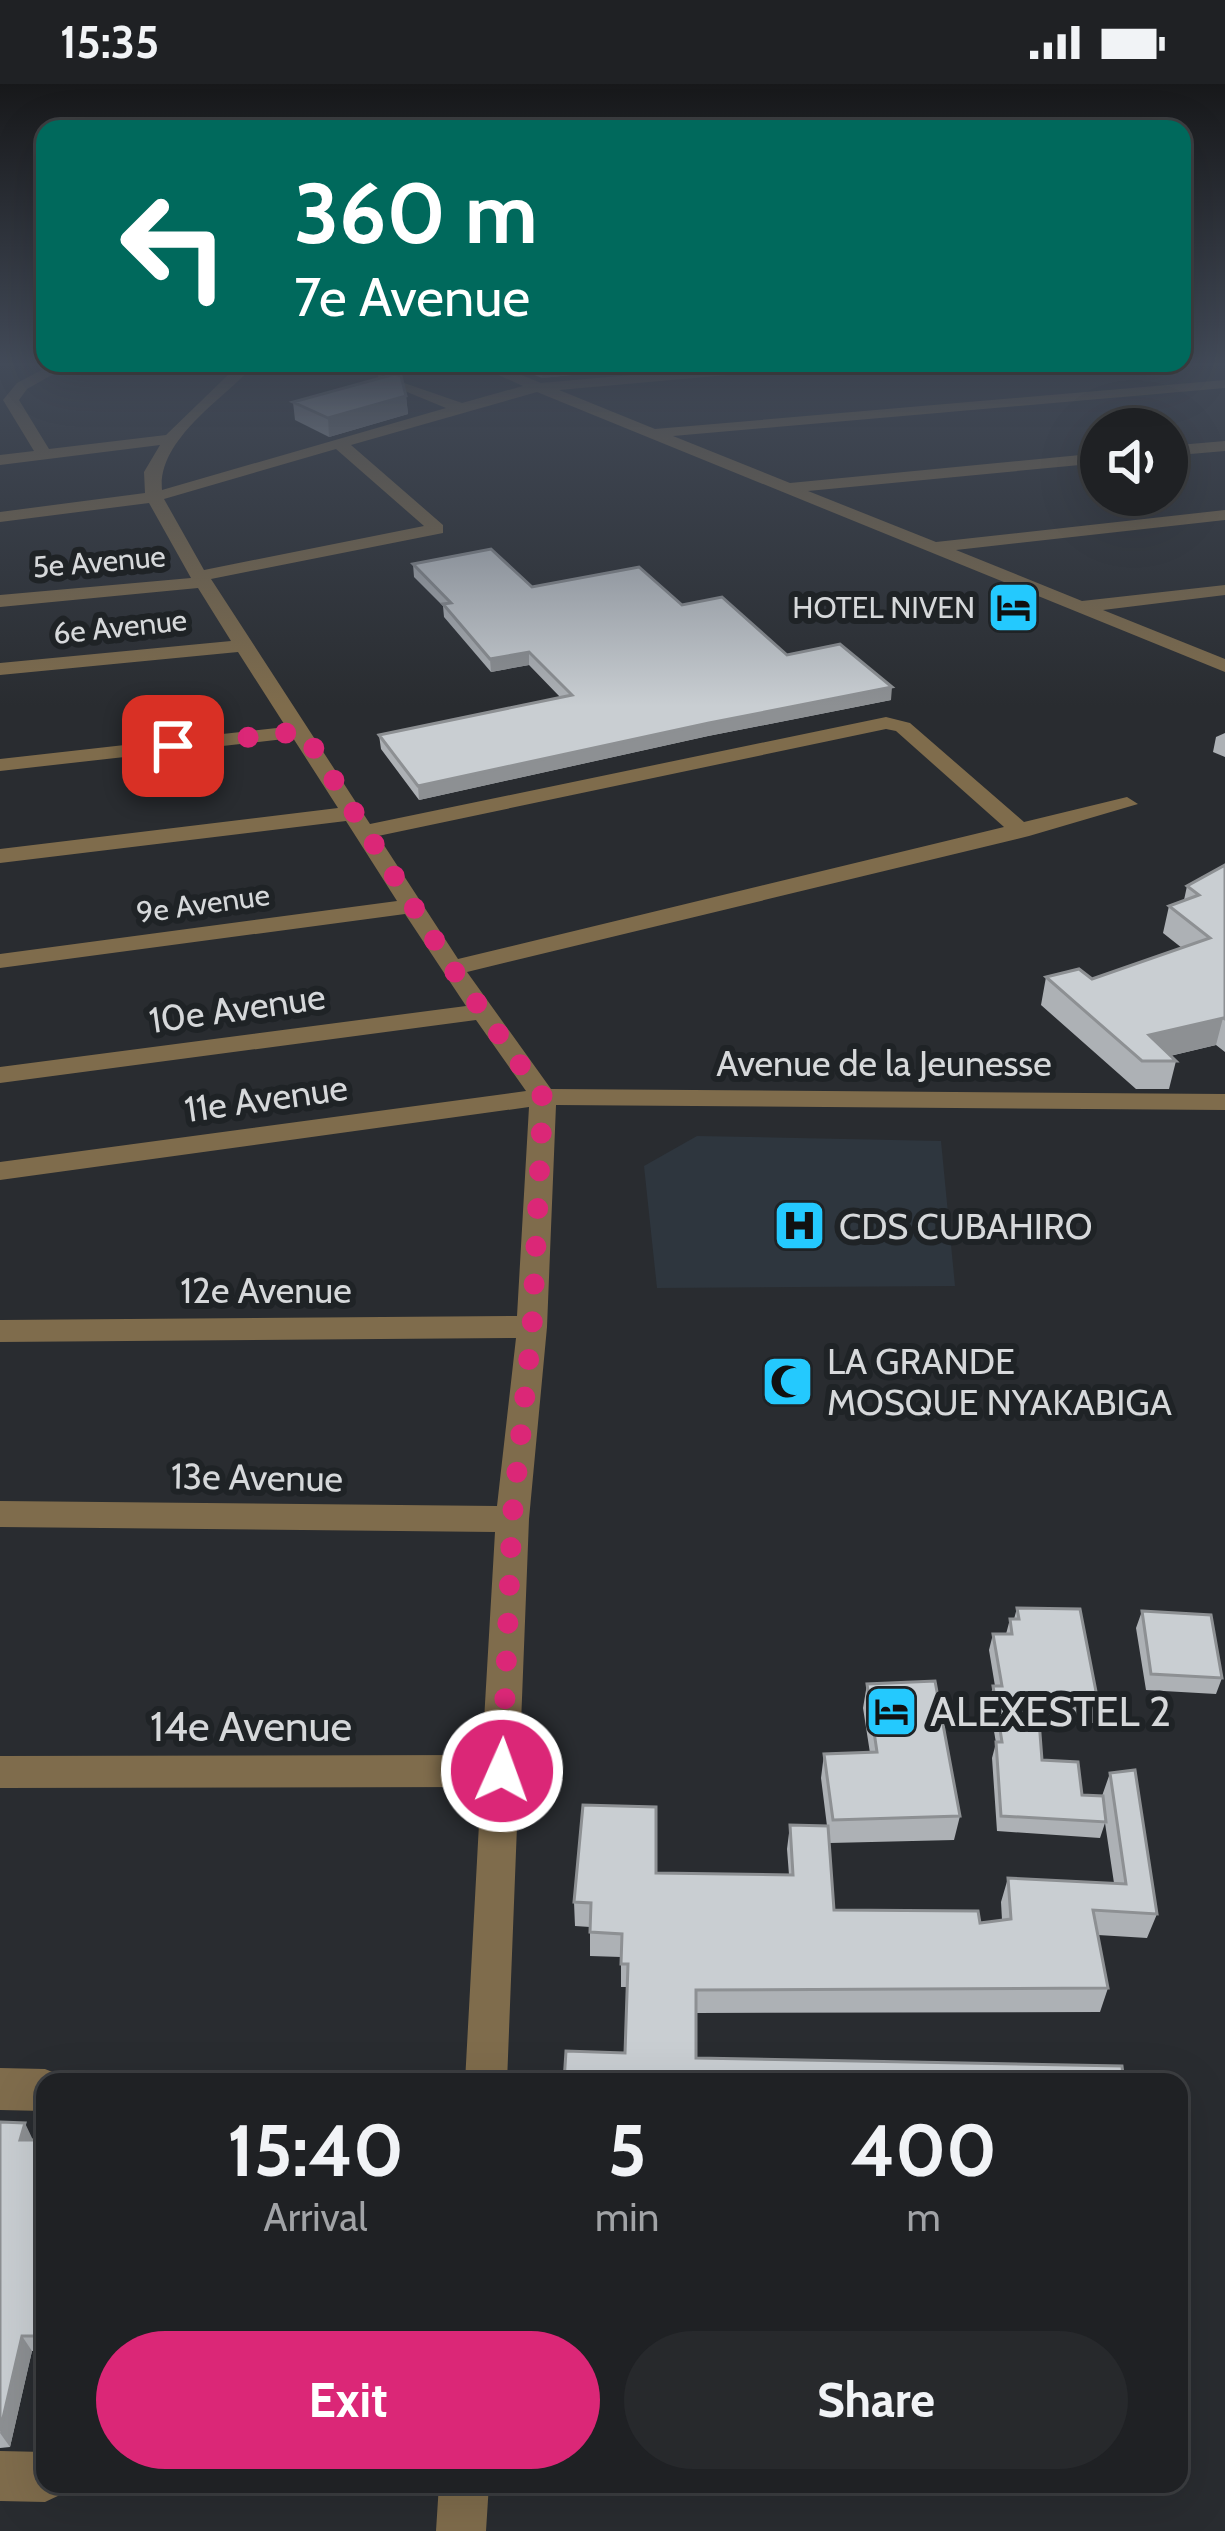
<!DOCTYPE html>
<html lang="en">
<head>
<meta charset="utf-8">
<style>
	body { margin:0; font-family:Cabin,sans-serif; background:#27292c; color:#f1f3f6; height:100vh; display:flex; flex-direction:column; font-size:45px; white-space:nowrap }
	* { box-sizing:border-box; margin:0 }
	p { font-size:39px; color:#a1a3a6 }
	.icon { flex:none; width:66px; height:66px; fill:none; stroke:currentColor; stroke-width:2; stroke-linecap:round; stroke-linejoin:round }
	.map { position:relative; flex:1; overflow:hidden }
	.panel { position:absolute; left:36px; top:1989px; width:1152px; height:420px; display:flex; flex-direction:column; background:#1f2124; border-radius:24px; box-shadow:0 12px 48px #0002,0 0 0 3px #3c3e41 }
	.panel>* { flex:none }
	.top-card { position:absolute; left:36px; top:36px; width:1155px; height:252px; border-radius:24px; box-shadow:0 12px 48px #0002,0 0 0 3px #3c3e41; background:#00695c; color:#fff; overflow:hidden }
	.fabs { position:absolute; left:1080px; top:324px; display:grid; gap:24px }
	.fabs a { display:grid; place-items:center; width:108px; height:108px; border-radius:50%; background:#1f2124; box-shadow:0 12px 48px #0002,0 0 0 3px #3c3e41; font-size:60px }
	.pin { position:absolute; display:grid; place-items:center; width:102px; height:102px; color:#fff; margin:-51px; border-radius:24px; box-shadow:0 6px 18px #0006 }
	.me { position:absolute; width:132px; margin:-66px; rotate:2deg; stroke-linejoin:round; filter:drop-shadow(0 0 9px #0008) }
	.turn { display:flex; align-items:center; gap:42px; height:252px; padding:0 60px; font-size:54px }
	.turn .icon { width:156px; height:156px; stroke-width:2.5 }
	.turn b { display:block; font-size:84px; line-height:102px }
	.eta { display:flex; justify-content:space-evenly; align-items:center; height:204px; text-align:center }
	.eta b { font-size:72px; font-weight:800; line-height:84px }
	.primary-button { display:flex; gap:24px; margin-top:auto; padding:24px 60px }
	.primary-button a { flex:1; height:138px; border-radius:72px; background:#db2777; color:#fff; font-size:48px; font-weight:800; line-height:138px; text-align:center }
	.primary-button a+a { background:#27292c; color:#f1f3f6 }
	.status { display:flex; justify-content:space-between; align-items:center; height:84px; padding:0 60px; background:#1f2124; direction:ltr }
	.status svg { height:33px; fill:currentColor }
	.map>svg:first-child { display:block }
	.built { fill:#2e363e }
	.lines { fill:none; stroke-linecap:round; stroke-linejoin:round }
	.minor { fill:#7f6c4c; fill-rule:evenodd }
	.wall { fill:#adb1b5 }
	.shaded-wall { fill:#8d9093 }
	.building { fill:#c9ced2; stroke:#8d9093; stroke-width:3 }
	.route { stroke:#db2777; stroke-width:21; stroke-dasharray:0 37.8 }
	.labels { text-anchor:middle; stroke-width:12; stroke-linejoin:round; paint-order:stroke }
	.far-street-label { font-size:30px; fill:#d6d8da; stroke:#1f2326 }
	.far-poi-label { font-size:30px; fill:#d6d8da; stroke:#1f2326; text-anchor:end }
	.street-label { font-size:36px; fill:#d6d8da; stroke:#1f2326 }
	.poi-label { font-size:36px; fill:#d6d8da; stroke:#1f2326; text-anchor:start }
	.near-poi-label { font-size:42px; fill:#d6d8da; stroke:#1f2326; text-anchor:start }
	.near-street-label { font-size:42px; fill:#d6d8da; stroke:#1f2326 }
</style>
</head>
<body>
<div class="status"><b>15:35</b><svg viewBox="0 0 49 12"><path d="M0 12V9h3v3zM5 12V6h3v6zM10 12V3h3v9zM15 12V0h3v12zM26 1h20v11H26zM47 4h2v5h-2z"/></svg></div>
<div class="map">
<svg width="1225" height="2447" viewBox="0 0 1225 2447">
	<rect width="100%" height="100%" fill="#292c30"/>
	<path class="built" d="M 697,1052 L 941,1057 L 955,1202 L 657,1204 L 644,1082 Z"/>
	<g class="lines">
		<path class="minor" d="M 55,279 L 73,279 L 27,305 L 19,316 L 49,365 L 166,351 L 229,290 L 180,279 L 237,283 L 256,279 C 228,312 157,354 162,406 L 446,324 L 378,296 L 378,290 L 462,319 L 523,302 L 472,279 L 492,279 L 541,299 L 766,279 L 823,279 L 816,283 L 559,306 L 655,345 L 1225,296 L 1225,304 L 673,352 L 790,399 L 1101,369 L 1101,379 L 808,407 L 936,458 L 1225,426 L 1225,436 L 956,466 L 1082,517 L 1225,501 L 1225,511 L 1103,526 L 1225,575 L 1225,588 L 537,308 L 351,361 L 443,441 L 443,449 L 211,495 L 370,740 L 886,633 L 910,639 L 1024,738 L 1127,713 L 1138,720 L 1029,752 L 467,888 L 551,1005 L 1225,1010 L 1225,1026 L 556,1021 L 547,1243 L 529,1435 L 507,1998 L 465,1998 L 481,1703 L 0,1704 L 0,1672 L 482,1671 L 495,1448 L 0,1443 L 0,1417 L 497,1422 L 516,1254 L 0,1258 L 0,1236 L 517,1232 L 529,1023 L 0,1096 L 0,1078 L 526,1007 L 476,936 L 0,999 L 0,983 L 466,922 L 405,830 L 0,884 L 0,870 L 397,817 L 346,737 L 0,779 L 0,765 L 338,724 L 293,654 L 0,687 L 0,675 L 286,643 L 238,568 L 0,591 L 0,579 L 231,557 L 198,504 L 0,523 L 0,511 L 191,494 L 149,419 L 0,438 L 0,428 L 145,409 L 144,388 L 160,361 L 0,381 L 0,371 L 34,367 L 3,316 L 17,299 ZM 336,365 L 424,442 L 204,486 L 164,415 ZM 886,645 L 896,647 L 1004,743 L 458,875 L 378,752 Z
			M 1225,357 L 1225,367 L 1167,372 L 1167,362 Z
			M 0,1984 L 45,1985 L 60,1991 L 63,1998 L 45,1998 L 45,2027 L 0,2026 Z
			M 0,2367 L 45,2368 L 45,2400 L 67,2400 L 62,2410 L 45,2418 L 0,2417 Z
			M 439,2400 L 489,2400 L 486,2447 L 436,2447 Z"/>
	</g>
	<path class="wall" d="M 504,279 L 688,279 L 542,294 Z
		M 406,312 L 408,330 L 329,353 L 295,336 L 293,318 Z
		M 413,480 L 532,503 L 682,521 L 787,571 L 891,616 L 708,652 L 419,716 L 381,665 L 379,651 L 561,614 L 529,581 L 491,588 L 444,533 L 443,522 L 414,493 Z
		M 1225,649 L 1225,673 L 1213,668 L 1216,653 Z
		M 1225,781 L 1225,968 L 1216,961 L 1170,972 L 1176,977 L 1169,1005 L 1136,1005 L 1041,921 L 1046,893 L 1092,895 L 1182,864 L 1163,849 L 1169,822 L 1184,816 L 1187,802 Z
		M 1017,1524 L 1080,1525 L 1099,1623 L 1094,1639 L 1039,1639 L 1042,1676 L 1078,1678 L 1082,1711 L 1102,1712 L 1110,1689 L 1135,1686 L 1157,1830 L 1147,1854 L 1098,1851 L 1108,1904 L 1100,1928 L 696,1929 L 696,1974 L 1122,1982 L 1124,1998 L 564,1998 L 566,1967 L 625,1969 L 627,1903 L 621,1903 L 621,1873 L 590,1872 L 590,1843 L 575,1842 L 574,1818 L 583,1721 L 656,1723 L 656,1789 L 789,1791 L 787,1765 L 790,1741 L 827,1742 L 821,1694 L 824,1670 L 870,1669 L 863,1624 L 867,1600 L 935,1597 L 960,1732 L 954,1756 L 830,1759 L 829,1752 L 834,1826 L 978,1827 L 980,1839 L 1002,1836 L 1001,1818 L 1008,1794 L 1114,1799 L 1105,1739 L 1100,1754 L 997,1747 L 992,1674 L 996,1659 L 989,1618 L 993,1602 L 995,1602 L 989,1566 L 993,1550 L 1006,1550 L 1010,1535 L 1014,1535 Z
		M 1142,1527 L 1222,1594 L 1216,1610 L 1146,1606 L 1136,1544 Z
		M 0,2038 L 33,2056 L 45,2056 L 45,2267 L 32,2267 L 10,2363 L 0,2364 Z"/>
	<path class="shaded-wall" d="M 595,279 L 688,279 L 542,294 L 541,285 Z
		M 406,312 L 408,330 L 329,353 L 328,334 Z
		M 529,568 L 529,581 L 491,588 L 490,575 Z
		M 892,603 L 891,616 L 708,652 L 419,716 L 418,702 L 709,639 Z
		M 1223,934 L 1216,961 L 1148,977 L 1149,951 Z
		M 25,2039 L 33,2056 L 20,2056 Z
		M 22,2252 L 32,2267 L 10,2363 L 0,2349 Z"/>
	<path class="building" d="M 528,279 L 595,279 L 541,285 Z
		M 395,290 L 401,292 L 406,312 L 328,334 L 293,318 Z
		M 491,465 L 532,503 L 639,483 L 682,521 L 722,513 L 787,571 L 840,560 L 892,603 L 709,639 L 418,702 L 379,651 L 572,611 L 529,568 L 490,575 L 443,520 L 451,519 L 413,480 Z
		M 1225,781 L 1225,935 L 1223,934 L 1149,951 L 1176,977 L 1142,977 L 1046,893 L 1079,885 L 1092,895 L 1210,854 L 1169,822 L 1199,811 L 1187,802 Z
		M 1017,1524 L 1080,1525 L 1099,1623 L 1038,1623 L 1042,1676 L 1078,1678 L 1082,1711 L 1103,1712 L 1106,1738 L 1001,1732 L 996,1658 L 1002,1658 L 993,1602 L 1002,1602 L 993,1550 L 1012,1550 L 1010,1535 L 1019,1535 Z
		M 1142,1527 L 1211,1531 L 1222,1594 L 1151,1590 Z
		M 935,1597 L 960,1732 L 833,1736 L 824,1670 L 877,1668 L 867,1600 Z
		M 1135,1686 L 1157,1830 L 1093,1826 L 1108,1904 L 696,1906 L 696,1974 L 1122,1982 L 1124,1998 L 564,1998 L 566,1967 L 625,1969 L 628,1880 L 621,1880 L 622,1850 L 590,1848 L 591,1819 L 574,1818 L 583,1721 L 656,1723 L 656,1789 L 793,1791 L 790,1741 L 828,1742 L 834,1826 L 978,1827 L 980,1839 L 1011,1835 L 1008,1794 L 1126,1800 L 1110,1689 Z
		M 0,2038 L 25,2039 L 20,2056 L 45,2056 L 45,2252 L 22,2252 L 0,2347 Z"/>
	<linearGradient id="sky" x2="0" y2="1"><stop stop-color="#17181a"/><stop offset="0.45" stop-color="#434b59"/><stop offset="1" stop-color="#434b59" stop-opacity="0"/></linearGradient>
	<rect width="1225" height="622" fill="url(#sky)"/>
	<g class="lines">
		<path class="route" d="M 173,662 L 303,647 L 452,884 L 543,1013 L 532,1244 L 512,1435 L 502,1687"/>
	</g>
	<defs>
		<symbol id="hotel-square" viewBox="-11 -11 22 22"><rect x="-9" y="-9" width="18" height="18" rx="4" fill="#24c9fe" stroke="#1f2326"/><path d="M-6-4.5h1.5V1H6V5H4.5V3h-9V5H-6ZM-4 0a1.8 1.8 0 1 1 3.6 0ZM.5 0V-2.5h3Q6-2.5 6 0Z" fill="#111"/></symbol>
		<symbol id="hospital-square" viewBox="-11 -11 22 22"><rect x="-9" y="-9" width="18" height="18" rx="4" fill="#24c9fe" stroke="#1f2326"/><path d="M-5-5h3v3.5h4V-5h3V5h-3V1.5h-4V5h-3Z" fill="#111"/></symbol>
		<symbol id="mosque-square" viewBox="-11 -11 22 22"><rect x="-9" y="-9" width="18" height="18" rx="4" fill="#24c9fe" stroke="#1f2326"/><path d="M3.5-4.9A6 6 0 1 0 3.5 4.9A5 5 0 1 1 3.5-4.9Z" fill="#111"/></symbol>
	</defs>
	<g fill-rule="evenodd">
		<use href="#hotel-square" x="984" y="494" width="59" height="59"/>
		<use href="#hospital-square" x="770" y="1112" width="59" height="59"/>
		<use href="#mosque-square" x="758" y="1268" width="59" height="59"/>
		<use href="#hotel-square" x="862" y="1598" width="59" height="59"/>
	</g>
	<g class="labels">
		<g class="far-street-label">
			<text transform="translate(99 478) rotate(-5)" y="10">5e Avenue</text>
			<text transform="translate(120 543) rotate(-6)" y="10">6e Avenue</text>
			<text transform="translate(203 820) rotate(-8)" y="10">9e Avenue</text>
		</g>
		<g class="far-poi-label">
			<text x="975" y="534">HOTEL NIVEN</text>
		</g>
		<g class="street-label">
			<text transform="translate(237 924) rotate(-8)" y="13">10e Avenue</text>
			<text x="884" y="992">Avenue de la Jeunesse</text>
			<text transform="translate(266 1014) rotate(-8)" y="13">11e Avenue</text>
			<text x="266" y="1219">12e Avenue</text>
			<text transform="translate(257 1393) rotate(1)" y="13">13e Avenue</text>
		</g>
		<g class="poi-label">
			<text x="839" y="1155">CDS CUBAHIRO</text>
			<text x="827" y="1290">LA GRANDE<tspan x="827" dy="41">MOSQUE NYAKABIGA</tspan></text>
		</g>
		<g class="near-poi-label">
			<text x="930" y="1642">ALEXESTEL 2</text>
		</g>
		<g class="near-street-label">
			<text x="251" y="1657">14e Avenue</text>
		</g>
	</g>
</svg>
<div class="fabs">
<a><svg class="icon" aria-label="sound" viewBox="0 0 24 24"><path d="M4 9h4l5-4v14l-5-4H4zM17 9q2 3 0 6"/></svg></a>
</div>
<div class="pin" style="left:173px;top:662px;background:#d93025"><svg class="icon" aria-label="arrive" viewBox="0 0 24 24"><path d="M6 21V4h12l-3 4 3 4H6"/></svg></div>
<svg class="me" style="left:502px;top:1687px" viewBox="-20 -20 40 40"><circle r="17" fill="#db2777" stroke="#fff" stroke-width="3"/><path d="M0-11L8 9 0 5-8 9z" fill="#fff"/></svg>
<div class="top-card">
<div class="turn"><svg class="icon" aria-label="left" viewBox="0 0 24 24"><path d="M17 20v-9H6M10 6l-5 5 5 5"/></svg><div><b>360 m</b>7e Avenue</div></div>
</div>
<section class="panel">
<div class="eta">
<div><b>15:40</b><p>Arrival</p></div>
<div><b>5</b><p>min</p></div>
<div><b>400</b><p>m</p></div>
</div>
<div class="primary-button"><a>Exit</a><a>Share</a></div>
</section>
</div>
</body>
</html>
